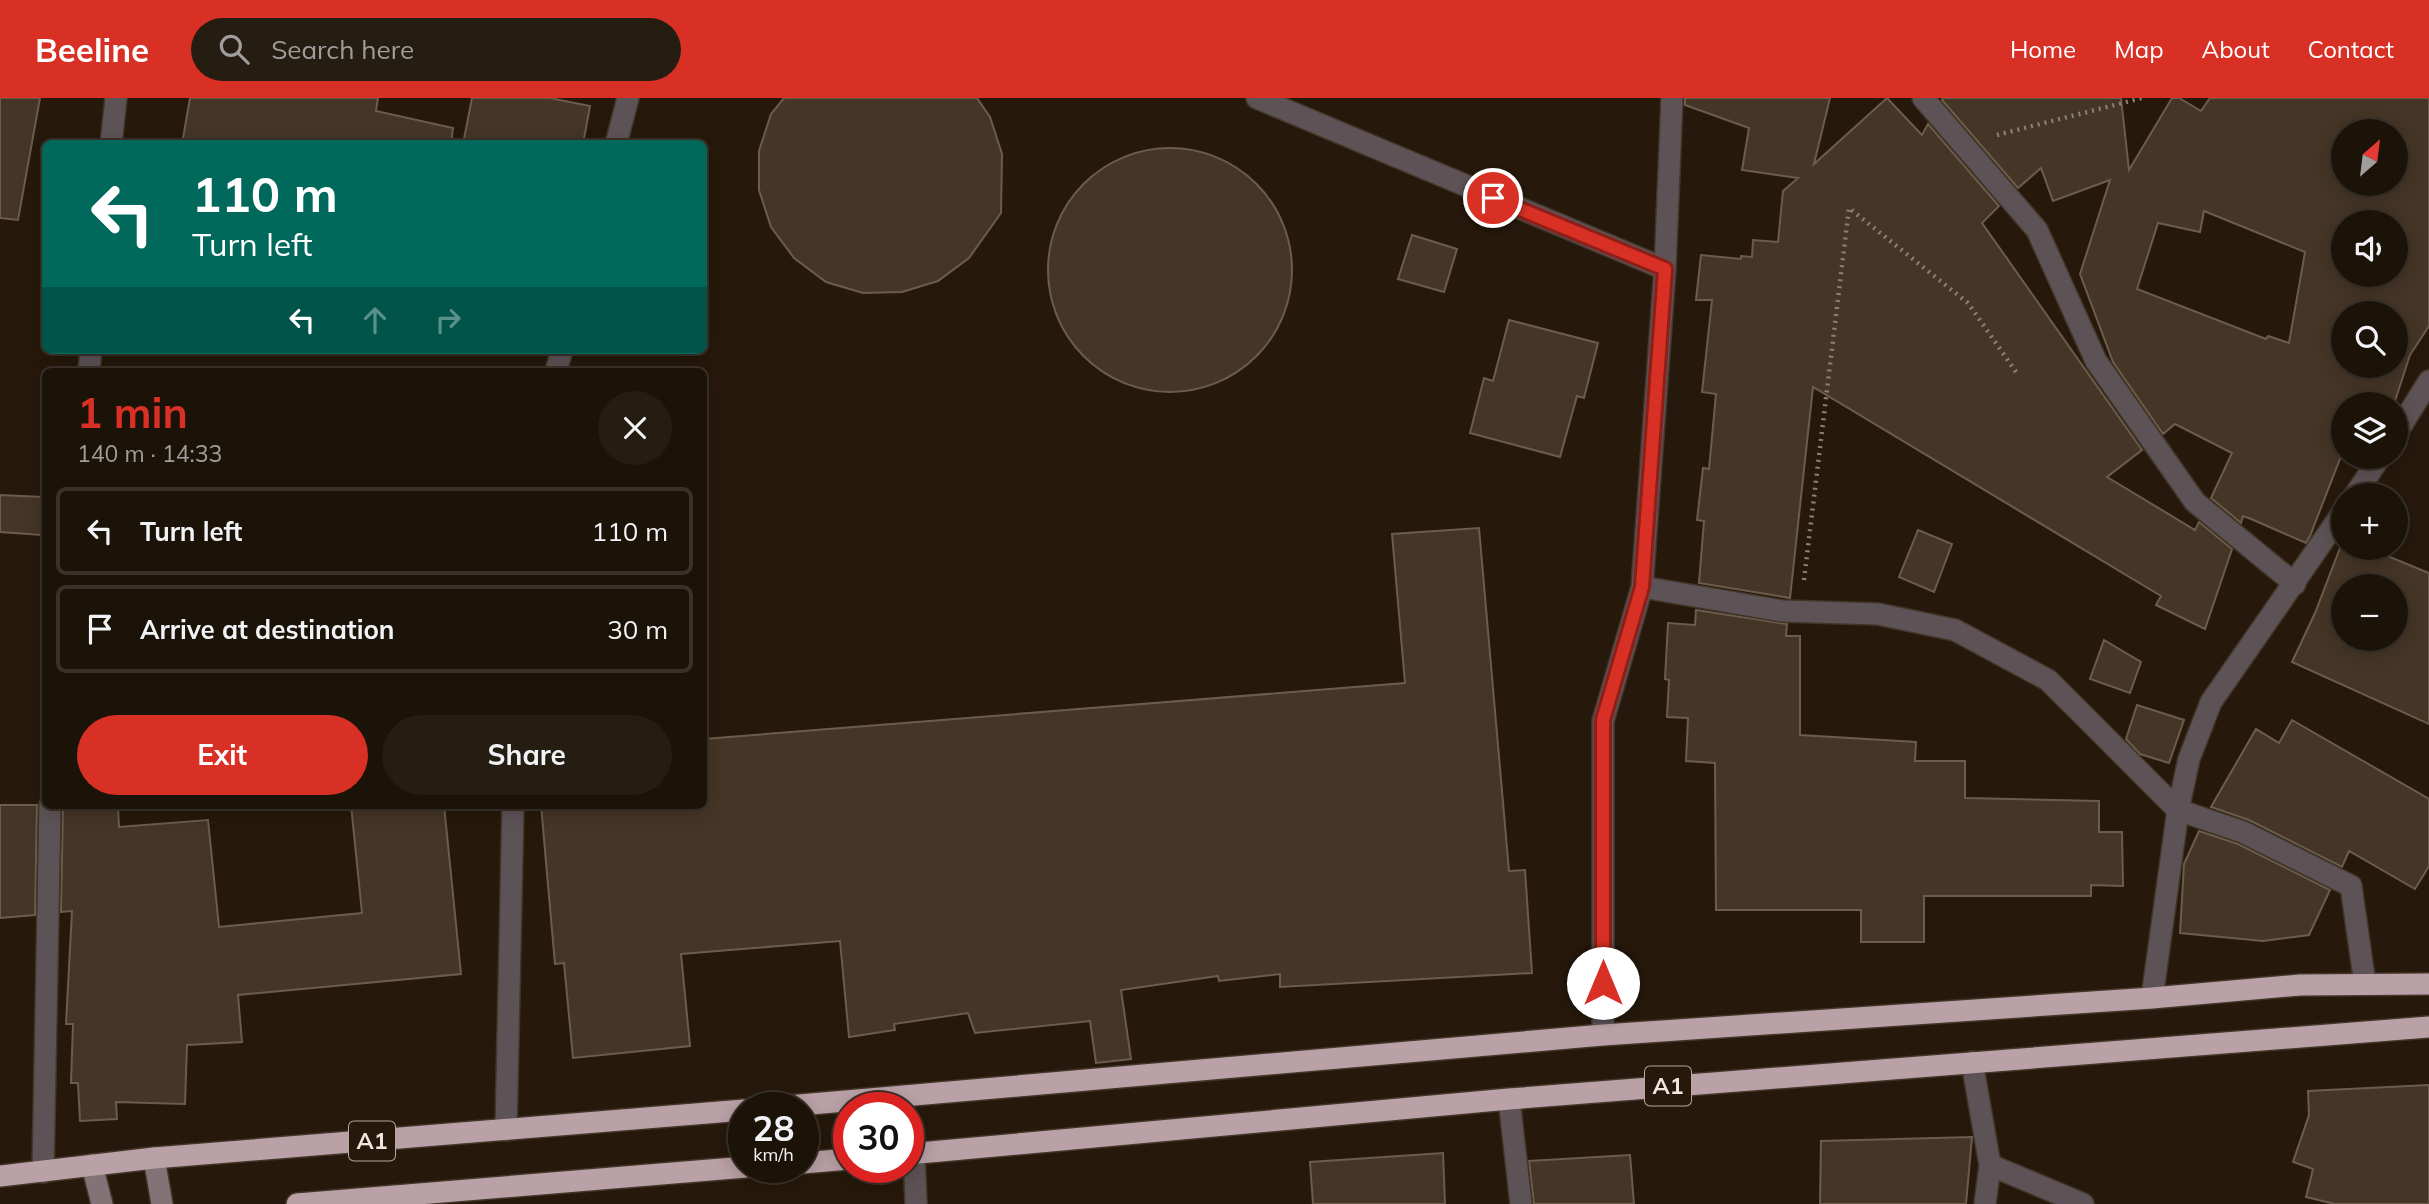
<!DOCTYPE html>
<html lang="en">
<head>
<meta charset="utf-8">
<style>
	body { margin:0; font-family:Mulish,sans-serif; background:#251c12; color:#f1f3f6; height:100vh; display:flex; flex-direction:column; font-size:26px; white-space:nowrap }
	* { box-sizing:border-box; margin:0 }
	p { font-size:23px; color:#a09e9c }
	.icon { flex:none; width:38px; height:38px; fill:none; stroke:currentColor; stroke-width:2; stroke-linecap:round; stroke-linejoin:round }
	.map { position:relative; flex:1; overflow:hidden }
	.sheet { position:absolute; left:42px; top:270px; width:665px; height:441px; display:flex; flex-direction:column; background:#1c1308; border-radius:10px; box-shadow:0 4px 18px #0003,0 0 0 2px #3a3229 }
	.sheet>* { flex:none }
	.banner { position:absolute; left:42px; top:42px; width:665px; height:214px; border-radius:10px; box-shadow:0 4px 18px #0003,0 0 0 2px #3a3229; background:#00695c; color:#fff; overflow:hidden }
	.needle { width:46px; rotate:28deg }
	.buttons { position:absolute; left:2331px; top:21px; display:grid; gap:14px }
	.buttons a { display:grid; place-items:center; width:77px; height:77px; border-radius:50%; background:#1c1308; box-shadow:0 4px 18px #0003,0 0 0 2px #3a3229; font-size:35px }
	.speed { position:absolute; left:728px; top:994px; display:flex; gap:14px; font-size:35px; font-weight:700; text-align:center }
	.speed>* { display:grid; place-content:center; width:91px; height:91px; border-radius:50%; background:#1c1308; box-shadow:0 4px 18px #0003,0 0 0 2px #3a3229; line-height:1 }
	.speed small { font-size:18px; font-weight:400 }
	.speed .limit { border:10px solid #d22; background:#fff; color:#111 }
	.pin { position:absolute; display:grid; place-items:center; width:60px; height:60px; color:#fff; margin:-30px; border:4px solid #fff; border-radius:50%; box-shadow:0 2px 7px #0007 }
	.me { position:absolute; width:77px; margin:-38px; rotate:0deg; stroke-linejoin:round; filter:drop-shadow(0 0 5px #0008) }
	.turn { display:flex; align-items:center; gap:24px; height:147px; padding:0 35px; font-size:32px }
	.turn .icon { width:91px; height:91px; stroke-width:2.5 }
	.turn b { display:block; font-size:49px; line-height:60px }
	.lanes { display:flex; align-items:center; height:66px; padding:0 35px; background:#0003; justify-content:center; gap:35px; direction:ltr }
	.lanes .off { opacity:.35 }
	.round { display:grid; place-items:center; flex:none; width:74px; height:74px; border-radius:37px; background:#251c12 }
	.summary { display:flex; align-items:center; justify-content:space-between; height:119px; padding:0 35px }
	h1 { font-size:42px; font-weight:700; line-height:52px; color:#d93025 }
	.action { display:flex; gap:14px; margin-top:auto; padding:14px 35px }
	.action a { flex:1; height:80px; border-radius:42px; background:#d93025; color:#fff; font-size:28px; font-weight:700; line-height:80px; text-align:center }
	.action a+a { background:#251c12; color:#f1f3f6 }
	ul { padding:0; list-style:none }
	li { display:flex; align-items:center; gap:21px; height:88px; margin:0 14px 10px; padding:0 21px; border:4px solid #3a3229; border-radius:10px }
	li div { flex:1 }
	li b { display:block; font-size:26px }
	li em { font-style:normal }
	header { display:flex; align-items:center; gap:42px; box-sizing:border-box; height:98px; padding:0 35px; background:#d93025; color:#fff }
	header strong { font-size:33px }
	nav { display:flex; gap:38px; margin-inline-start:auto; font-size:24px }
	.search { width:490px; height:63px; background:#251c12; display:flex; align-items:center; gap:18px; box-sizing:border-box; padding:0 24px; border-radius:38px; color:#a09e9c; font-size:26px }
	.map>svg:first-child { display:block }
	.building { fill:#443526; stroke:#6c5c4c; stroke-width:2; fill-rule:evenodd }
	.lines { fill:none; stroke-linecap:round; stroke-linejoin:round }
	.street-casing { stroke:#423629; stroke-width:24 }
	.secondary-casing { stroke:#423629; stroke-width:24 }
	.highway-casing { stroke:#423629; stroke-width:24 }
	.path { stroke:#8b8074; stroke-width:4.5; stroke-dasharray:2 5; stroke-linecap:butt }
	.street { stroke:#5d5356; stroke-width:21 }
	.secondary { stroke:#837276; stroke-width:21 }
	.highway { stroke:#baa0a7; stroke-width:21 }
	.route-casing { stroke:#8d1f18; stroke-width:18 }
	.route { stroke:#d93025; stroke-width:12 }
	.labels { text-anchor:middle; stroke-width:7; stroke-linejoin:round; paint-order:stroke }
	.shield { fill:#26190b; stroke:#b3a99f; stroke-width:2 }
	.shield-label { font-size:23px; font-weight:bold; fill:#f0e7de }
</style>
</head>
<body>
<header>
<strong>Beeline</strong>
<div class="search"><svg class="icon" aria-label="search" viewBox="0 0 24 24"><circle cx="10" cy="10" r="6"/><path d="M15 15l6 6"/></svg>Search here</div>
<nav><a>Home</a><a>Map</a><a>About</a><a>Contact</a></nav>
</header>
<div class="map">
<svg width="2429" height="1106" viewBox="0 0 2429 1106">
	<rect width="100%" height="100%" fill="#26190b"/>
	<path class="building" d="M 0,0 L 40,0 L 18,122 L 0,120 Z
		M 190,0 L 378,0 L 376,13 L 453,30 L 451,46 L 182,46 Z
		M 472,0 L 550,0 L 590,8 L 583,46 L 463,46 Z
		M 784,0 L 977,0 L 990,19 L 1002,56 L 1001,115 L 969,160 L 938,183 L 902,194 L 863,195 L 826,184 L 794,160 L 771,129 L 759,92 L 759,53 L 771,16 Z
		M 1685,0 L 1830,0 L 1814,66 L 1887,0 L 1922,37 L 1928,26 L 1999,108 L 1982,125 L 2142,352 L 2107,379 L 2195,432 L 2199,424 L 2232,451 L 2205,531 L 2156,507 L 2161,498 L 1813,289 L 1790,500 L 1699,485 L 1704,423 L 1697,422 L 1703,370 L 1709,371 L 1716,296 L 1702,294 L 1712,202 L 1696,202 L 1701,157 L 1741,161 L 1741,158 L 1752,159 L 1753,142 L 1778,144 L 1783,93 L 1798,80 L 1742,72 L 1749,30 L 1685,7 Z
		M 1943,0 L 2121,0 L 2129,72 L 2172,0 L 2179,0 L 2201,13 L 2210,0 L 2429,0 L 2429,228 L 2410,257 L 2394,306 L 2343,306 L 2343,353 L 2310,438 L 2306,445 L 2251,421 L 2243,418 L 2241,425 L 2211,400 L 2232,355 L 2175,326 L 2163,336 L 2113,264 L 2080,176 L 2110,82 L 2053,103 L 2041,70 L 2018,90 L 1942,2 ZM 2343,33 L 2396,33 L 2396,86 L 2343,86 ZM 2204,113 L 2305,154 L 2289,245 L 2268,238 L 2266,241 L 2137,191 L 2158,125 L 2200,134 ZM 2343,124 L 2396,124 L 2396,177 L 2343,177 ZM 2343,215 L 2396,215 L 2396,268 L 2343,268 Z
		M1048 172a122 122 0 1 1 244 0a122 122 0 1 1-244 0Z
		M 1412,137 L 1457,151 L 1444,194 L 1398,181 Z
		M 1509,222 L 1598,245 L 1584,300 L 1577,298 L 1560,359 L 1470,335 L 1484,280 L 1493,283 Z
		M 0,397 L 42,399 L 41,437 L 0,434 Z
		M 1479,430 L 1509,773 L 1525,772 L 1532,875 L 1280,889 L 1280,876 L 1219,883 L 1218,878 L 1121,892 L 1131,961 L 1096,965 L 1090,923 L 975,935 L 968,915 L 894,926 L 895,932 L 849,939 L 840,843 L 681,856 L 690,948 L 573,960 L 564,865 L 555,866 L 541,707 L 704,707 L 704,641 L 1405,585 L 1392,436 Z
		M 1918,432 L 1952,446 L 1934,494 L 1899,479 Z
		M 2340,450 L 2368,450 L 2429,475 L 2429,626 L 2292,564 L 2315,515 ZM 2343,488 L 2396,488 L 2396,541 L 2343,541 Z
		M 1696,512 L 1787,526 L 1786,538 L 1800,538 L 1800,637 L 1916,644 L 1915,663 L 1965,663 L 1965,700 L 2099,703 L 2099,734 L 2122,734 L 2123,788 L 2091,787 L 2091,798 L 1924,798 L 1924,844 L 1861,844 L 1861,812 L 1716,812 L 1715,665 L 1686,663 L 1688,620 L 1667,619 L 1669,582 L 1665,581 L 1668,525 L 1695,527 Z
		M 2104,542 L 2141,564 L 2130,595 L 2090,581 Z
		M 2137,607 L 2184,622 L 2169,665 L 2140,656 L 2126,641 Z
		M 2292,622 L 2429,701 L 2429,768 L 2415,791 L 2349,753 L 2342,769 L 2249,722 L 2211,709 L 2256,631 L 2279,645 Z
		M 0,707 L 37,707 L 35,817 L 0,820 Z
		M 63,707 L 118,707 L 119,729 L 208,722 L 219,829 L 362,815 L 351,707 L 444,707 L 461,876 L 238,897 L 242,944 L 187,947 L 185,1006 L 116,1004 L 117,1021 L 80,1023 L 78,985 L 71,985 L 73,926 L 66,926 L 72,813 L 61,814 Z
		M 2199,733 L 2238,746 L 2330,792 L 2309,837 L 2263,843 L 2180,835 L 2184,766 Z
		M 2429,987 L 2429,1106 L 2335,1106 L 2306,1099 L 2313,1071 L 2293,1064 L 2309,1017 L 2308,993 Z
		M 1972,1039 L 1966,1106 L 1820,1106 L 1821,1043 Z
		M 1443,1055 L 1445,1106 L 1313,1106 L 1310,1064 Z
		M 1630,1057 L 1634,1106 L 1534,1106 L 1529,1063 Z"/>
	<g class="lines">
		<defs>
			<path id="street" d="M 1257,0 L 1665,171
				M 1923,0 L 2037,132 L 2096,263 L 2195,404 L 2295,486
				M 111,46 L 116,0
				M 616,46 L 628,0
				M 89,273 L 91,252
				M 556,273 L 562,252
				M 2396,336 L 2429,283
				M 2355,397 L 2380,359
				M 1642,489 L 1782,513 L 1878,516 L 1955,532 L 2048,582 L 2178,712 L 2243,734 L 2351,788 L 2365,886
				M 2152,900 L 2178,712 L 2189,661 L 2211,604 L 2343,414
				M 1603,937 L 1603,623 L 1642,489 L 1665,171 L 1672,0
				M 1972,964 L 1990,1067 L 2083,1106
				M 1509,1001 L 1521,1106
				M 506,1032 L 513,707
				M 914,1055 L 916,1106
				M 43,1074 L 50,707
				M 1985,1106 L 1990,1067"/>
			<path id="secondary" d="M 154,1060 L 162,1106
				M 92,1067 L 102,1106"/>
			<path id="highway" d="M 765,1010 L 1603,937 L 2152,900 L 2300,887 L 2429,886
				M 908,1056 L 1509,1001 L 2429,929
				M 803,1065 L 849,1061
				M 0,1078 L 154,1060 L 744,1012
				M 297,1106 L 746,1069"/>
		</defs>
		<use href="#street" class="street-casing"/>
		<use href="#secondary" class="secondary-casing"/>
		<use href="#highway" class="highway-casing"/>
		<path class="path" d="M 1997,37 L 2142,0
			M 1804,482 L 1849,110 L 1968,205 L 2016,274"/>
		<use href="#street" class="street"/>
		<use href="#secondary" class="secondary"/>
		<use href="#highway" class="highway"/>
	</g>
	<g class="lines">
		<defs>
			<path id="route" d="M 1493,100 L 1665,171 L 1642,489 L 1603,622 L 1603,885"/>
		</defs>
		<use href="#route" class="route-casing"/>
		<use href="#route" class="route"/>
	</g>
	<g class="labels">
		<g class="shield">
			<rect x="1645" y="968.5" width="46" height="39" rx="5"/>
			<rect x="349" y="1023.5" width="46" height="39" rx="5"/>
		</g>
		<g class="shield-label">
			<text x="1668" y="996">A1</text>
			<text x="372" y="1051">A1</text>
		</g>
	</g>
</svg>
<div class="buttons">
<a><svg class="needle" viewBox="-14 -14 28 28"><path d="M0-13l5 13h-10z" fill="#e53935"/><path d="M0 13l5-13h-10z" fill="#a09e9c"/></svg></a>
<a><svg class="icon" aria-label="sound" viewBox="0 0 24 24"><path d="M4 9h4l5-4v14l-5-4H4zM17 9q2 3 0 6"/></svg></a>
<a><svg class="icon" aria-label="search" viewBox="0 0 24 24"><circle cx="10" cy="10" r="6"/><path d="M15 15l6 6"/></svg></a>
<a><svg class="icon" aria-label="layers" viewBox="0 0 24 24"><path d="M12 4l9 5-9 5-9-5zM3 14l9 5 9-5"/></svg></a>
<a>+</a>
<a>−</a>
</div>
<div class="speed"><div>28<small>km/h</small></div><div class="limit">30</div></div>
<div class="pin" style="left:1493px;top:100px;background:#d93025"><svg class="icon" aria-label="arrive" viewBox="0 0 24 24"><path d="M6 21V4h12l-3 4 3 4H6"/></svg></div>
<svg class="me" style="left:1603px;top:885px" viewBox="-20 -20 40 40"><circle r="19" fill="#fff"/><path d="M0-13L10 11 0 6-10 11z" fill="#d93025"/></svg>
<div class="banner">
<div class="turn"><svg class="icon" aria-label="left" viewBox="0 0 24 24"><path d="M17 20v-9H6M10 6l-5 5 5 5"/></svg><div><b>110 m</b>Turn left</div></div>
<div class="lanes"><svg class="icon" aria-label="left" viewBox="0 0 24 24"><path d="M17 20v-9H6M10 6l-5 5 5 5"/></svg><svg class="icon off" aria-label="ahead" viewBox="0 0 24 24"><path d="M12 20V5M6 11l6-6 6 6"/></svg><svg class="icon off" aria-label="right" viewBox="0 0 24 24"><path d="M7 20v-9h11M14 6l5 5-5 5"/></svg></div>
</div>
<section class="sheet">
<div class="summary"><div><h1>1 min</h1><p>140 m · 14:33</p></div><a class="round"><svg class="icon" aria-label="close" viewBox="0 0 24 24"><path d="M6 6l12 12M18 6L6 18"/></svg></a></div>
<ul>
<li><svg class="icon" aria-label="left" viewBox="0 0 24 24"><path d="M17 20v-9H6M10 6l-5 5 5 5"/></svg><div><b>Turn left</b></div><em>110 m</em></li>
<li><svg class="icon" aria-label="arrive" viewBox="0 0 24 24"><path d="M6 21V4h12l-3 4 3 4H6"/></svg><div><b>Arrive at destination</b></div><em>30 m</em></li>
</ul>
<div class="action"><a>Exit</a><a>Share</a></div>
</section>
</div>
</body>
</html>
